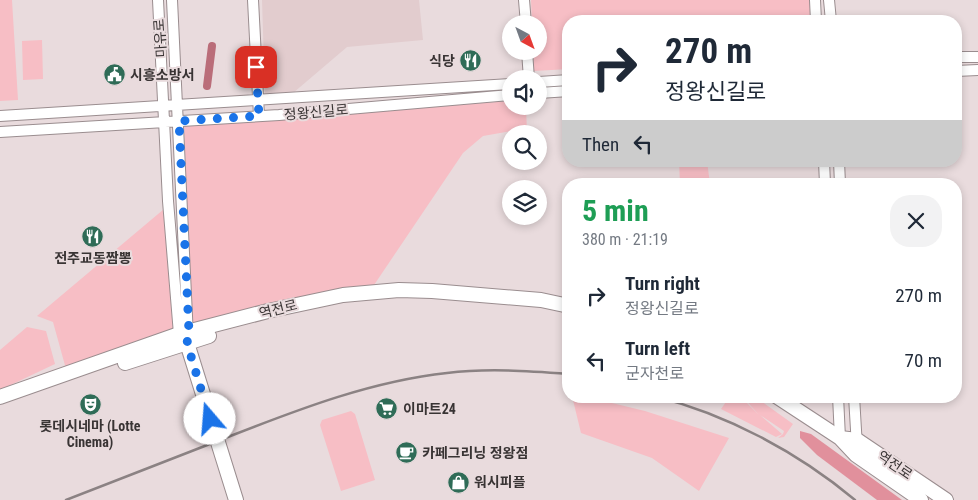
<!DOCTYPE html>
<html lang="en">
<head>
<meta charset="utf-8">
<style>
	body { margin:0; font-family:"Roboto Condensed","Noto Sans KR",sans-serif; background:#f2f2f3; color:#1f2937; height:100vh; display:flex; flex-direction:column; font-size:19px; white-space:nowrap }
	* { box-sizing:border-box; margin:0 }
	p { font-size:16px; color:#747a83 }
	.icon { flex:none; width:28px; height:28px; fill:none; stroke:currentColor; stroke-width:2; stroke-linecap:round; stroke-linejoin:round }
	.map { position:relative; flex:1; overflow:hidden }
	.drawer { position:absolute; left:562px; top:178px; width:400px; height:225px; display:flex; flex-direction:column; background:#fff; border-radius:20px; box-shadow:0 2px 8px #0003 }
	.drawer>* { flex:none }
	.banner { position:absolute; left:562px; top:15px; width:400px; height:152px; border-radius:20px; box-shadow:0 2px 8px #0003; background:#fff; color:#1f2937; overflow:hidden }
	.needle { width:32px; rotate:139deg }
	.tools { position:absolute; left:502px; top:15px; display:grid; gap:10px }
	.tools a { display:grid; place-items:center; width:45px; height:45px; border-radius:50%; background:#fff; box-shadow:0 2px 8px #0003; font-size:25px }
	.pin { position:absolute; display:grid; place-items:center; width:42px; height:42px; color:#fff; margin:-21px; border-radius:10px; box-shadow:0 2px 8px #0006 }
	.me { position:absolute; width:55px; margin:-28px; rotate:342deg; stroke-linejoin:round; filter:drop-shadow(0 0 4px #0008) }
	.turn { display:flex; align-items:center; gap:18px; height:105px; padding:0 20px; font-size:22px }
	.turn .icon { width:65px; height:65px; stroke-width:2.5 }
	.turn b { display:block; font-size:35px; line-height:42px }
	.then { display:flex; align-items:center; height:48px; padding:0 20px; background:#0003; gap:10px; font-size:19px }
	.round { display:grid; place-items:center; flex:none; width:52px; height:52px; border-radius:20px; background:#f2f2f3 }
	.head { display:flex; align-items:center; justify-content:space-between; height:85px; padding:0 20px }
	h1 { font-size:30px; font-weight:700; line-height:38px; color:#1e9e55 }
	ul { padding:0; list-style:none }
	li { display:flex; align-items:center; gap:15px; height:65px; padding:0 20px }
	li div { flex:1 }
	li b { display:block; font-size:19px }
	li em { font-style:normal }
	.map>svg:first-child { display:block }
	.built { fill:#e2ccce }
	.green { fill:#f7bec5 }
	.forest { fill:#e1909c }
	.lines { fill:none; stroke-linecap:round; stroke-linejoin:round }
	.canal { stroke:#ba6d79; stroke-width:8 }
	.minor-casing { stroke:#9a8d8f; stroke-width:12 }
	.major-casing { stroke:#9a8d8f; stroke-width:16 }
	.minor { stroke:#fff; stroke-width:10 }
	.major { stroke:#fff; stroke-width:14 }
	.rail { stroke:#8b8283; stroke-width:2.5 }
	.route { stroke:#1a73e8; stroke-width:9; stroke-dasharray:0 16.2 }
	.labels { text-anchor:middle; stroke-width:4; stroke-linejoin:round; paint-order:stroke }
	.street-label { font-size:14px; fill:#393434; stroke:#e9dbdd }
	.poi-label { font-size:14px; font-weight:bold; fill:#393434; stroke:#e9dbdd; text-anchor:start }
</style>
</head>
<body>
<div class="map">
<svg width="978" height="500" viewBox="0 0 978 500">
	<rect width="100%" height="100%" fill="#e9dbdd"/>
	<path class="built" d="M 262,0 L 419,0 L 423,40 L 347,47 L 293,93 L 265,94 Z"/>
	<path class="green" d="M 0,0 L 12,0 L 18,100 L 0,101 Z
		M 531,0 L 810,0 L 811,21 L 569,21 L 569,69 L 534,71 L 533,51 L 539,51 L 539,24 L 532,24 Z
		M 42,40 L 43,79 L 23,80 L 22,41 Z
		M 511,101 L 511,106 L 526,106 L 527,134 L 512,131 L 483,136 L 463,153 L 372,288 L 192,328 L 184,125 Z
		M 679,161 L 707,161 L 710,184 L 680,184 Z
		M 164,209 L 173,330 L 66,369 L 53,322 L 37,316 Z
		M 27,327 L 46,331 L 55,364 L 0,390 L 0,350 Z
		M 572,396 L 583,396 L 645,411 L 729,438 L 699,491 L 652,458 L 581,433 Z
		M 730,396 L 740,396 L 759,415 L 742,396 L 754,396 L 793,424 L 784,437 L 778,438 L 783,434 L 784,431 L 760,415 L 782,434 L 776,437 L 721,409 Z
		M 351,411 L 355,414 L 375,480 L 341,491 L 320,425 L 322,420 Z"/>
	<path class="forest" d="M 800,431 L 811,434 L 902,500 L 877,500 L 817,455 L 800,438 Z"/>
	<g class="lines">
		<path class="canal" d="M 207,86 L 212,46"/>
		<defs>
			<path id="minor" d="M 158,0 L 168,201 L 179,334 L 183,338
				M 172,0 L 188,337
				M 253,0 L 259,116
				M 524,0 L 526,24
				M 815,0 L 816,21
				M 829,0 L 831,21
				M 527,51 L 529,79
				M 956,57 L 978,57
				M 956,71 L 978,70
				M 539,82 L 569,80
				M 539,93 L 569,91
				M 0,116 L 511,84
				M 0,132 L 279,115 L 511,95
				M 824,161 L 825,184
				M 839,161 L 840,184
				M 838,396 L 840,438
				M 854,396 L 857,447"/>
			<path id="major" d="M 187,343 L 236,500
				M 125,363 L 209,336
				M 776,396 L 840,438 L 856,455 L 921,500
				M 0,397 L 179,334 L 268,311 L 343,295 L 399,290 L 432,291 L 541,300 L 569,306
				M 840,438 L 857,440 L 946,500"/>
		</defs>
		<use href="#minor" class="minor-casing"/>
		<use href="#major" class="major-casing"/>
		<use href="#minor" class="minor"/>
		<use href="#major" class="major"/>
		<path class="rail" d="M 654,396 C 726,414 798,452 855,500
			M 66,500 C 122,478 177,457 233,435 C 302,408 373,381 447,373 C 487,368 529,371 569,374"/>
	</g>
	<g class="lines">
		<path class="route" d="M 210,419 L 187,343 L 189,332 L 179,121 L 259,116 L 256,67"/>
	</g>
	<defs>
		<symbol id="restaurant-disc" viewBox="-11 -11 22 22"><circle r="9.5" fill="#2f6c57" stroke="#e9dbdd"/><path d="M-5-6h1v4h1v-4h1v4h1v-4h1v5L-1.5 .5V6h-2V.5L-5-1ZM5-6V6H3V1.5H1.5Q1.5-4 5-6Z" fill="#fff"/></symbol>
		<symbol id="civic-disc" viewBox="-11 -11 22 22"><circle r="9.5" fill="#2f6c57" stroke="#e9dbdd"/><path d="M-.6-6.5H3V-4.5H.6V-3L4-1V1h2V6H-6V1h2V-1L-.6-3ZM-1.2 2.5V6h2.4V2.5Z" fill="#fff"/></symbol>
		<symbol id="theatre-disc" viewBox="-11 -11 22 22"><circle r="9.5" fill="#2f6c57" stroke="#e9dbdd"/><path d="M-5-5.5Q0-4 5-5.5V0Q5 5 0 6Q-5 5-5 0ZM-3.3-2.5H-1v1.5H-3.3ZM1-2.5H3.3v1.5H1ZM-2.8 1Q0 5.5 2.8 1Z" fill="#fff"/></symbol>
		<symbol id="supermarket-disc" viewBox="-11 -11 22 22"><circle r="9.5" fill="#2f6c57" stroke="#e9dbdd"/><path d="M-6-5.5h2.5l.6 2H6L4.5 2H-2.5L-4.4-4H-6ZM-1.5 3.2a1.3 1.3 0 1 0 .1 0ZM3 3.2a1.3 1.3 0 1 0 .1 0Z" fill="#fff"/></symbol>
		<symbol id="cafe-disc" viewBox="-11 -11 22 22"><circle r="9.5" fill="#2f6c57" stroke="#e9dbdd"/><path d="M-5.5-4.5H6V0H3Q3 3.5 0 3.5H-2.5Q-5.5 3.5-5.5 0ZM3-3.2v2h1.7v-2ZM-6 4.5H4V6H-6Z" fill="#fff"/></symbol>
		<symbol id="shop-disc" viewBox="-11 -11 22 22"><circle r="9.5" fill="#2f6c57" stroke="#e9dbdd"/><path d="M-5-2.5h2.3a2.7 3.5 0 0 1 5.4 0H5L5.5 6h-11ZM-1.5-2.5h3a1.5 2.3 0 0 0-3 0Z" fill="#fff"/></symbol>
	</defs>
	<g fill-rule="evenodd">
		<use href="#restaurant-disc" x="458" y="48" width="25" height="25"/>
		<use href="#civic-disc" x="102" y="62" width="25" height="25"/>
		<use href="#restaurant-disc" x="80" y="224" width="25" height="25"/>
		<use href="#theatre-disc" x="78" y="392" width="25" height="25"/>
		<use href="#supermarket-disc" x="374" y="396" width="25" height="25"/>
		<use href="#cafe-disc" x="394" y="440" width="25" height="25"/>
		<use href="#shop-disc" x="446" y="470" width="25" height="25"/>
	</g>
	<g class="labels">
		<g class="street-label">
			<text transform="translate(160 38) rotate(-94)" y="5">마유로</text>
			<text transform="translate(316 112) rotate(-5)" y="5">정왕신길로</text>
			<text transform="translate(278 309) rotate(-14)" y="5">역전로</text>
			<text transform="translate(895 465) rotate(34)" y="5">역전로</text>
		</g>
		<g class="poi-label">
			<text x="455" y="66" text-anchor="end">식당</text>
			<text x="130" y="80">시흥소방서</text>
			<text x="93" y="263" text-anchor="middle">전주교동짬뽕</text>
			<text x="403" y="414">이마트24</text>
			<text x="90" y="431" text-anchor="middle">롯데시네마 (Lotte<tspan x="90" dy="16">Cinema)</tspan></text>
			<text x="422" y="458">카페그리닝 정왕점</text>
			<text x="474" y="487">워시피플</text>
		</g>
	</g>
</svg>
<div class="tools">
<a><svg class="needle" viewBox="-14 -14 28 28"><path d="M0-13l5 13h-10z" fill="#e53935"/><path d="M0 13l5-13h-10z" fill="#747a83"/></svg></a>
<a><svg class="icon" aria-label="sound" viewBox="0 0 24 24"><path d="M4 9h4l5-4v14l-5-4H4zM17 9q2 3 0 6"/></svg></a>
<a><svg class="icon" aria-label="search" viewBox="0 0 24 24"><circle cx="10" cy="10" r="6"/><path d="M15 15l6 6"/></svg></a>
<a><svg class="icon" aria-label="layers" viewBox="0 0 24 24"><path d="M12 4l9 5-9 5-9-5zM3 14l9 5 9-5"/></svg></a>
</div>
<div class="pin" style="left:256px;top:67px;background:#d93025"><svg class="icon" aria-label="arrive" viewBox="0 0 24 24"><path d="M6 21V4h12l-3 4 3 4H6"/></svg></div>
<svg class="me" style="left:210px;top:419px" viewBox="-20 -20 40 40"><circle r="19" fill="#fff"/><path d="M0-13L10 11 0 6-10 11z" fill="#1a73e8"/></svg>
<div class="banner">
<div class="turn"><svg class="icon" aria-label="right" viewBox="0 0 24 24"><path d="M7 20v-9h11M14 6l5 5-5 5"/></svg><div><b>270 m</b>정왕신길로</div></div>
<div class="then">Then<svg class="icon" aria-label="left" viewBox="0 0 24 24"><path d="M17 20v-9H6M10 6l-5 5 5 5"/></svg></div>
</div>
<section class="drawer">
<div class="head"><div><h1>5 min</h1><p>380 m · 21:19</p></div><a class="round"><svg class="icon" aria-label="close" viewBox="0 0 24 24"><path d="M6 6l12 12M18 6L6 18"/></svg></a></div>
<ul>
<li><svg class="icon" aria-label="right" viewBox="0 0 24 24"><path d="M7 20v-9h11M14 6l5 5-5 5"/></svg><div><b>Turn right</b><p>정왕신길로</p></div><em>270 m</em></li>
<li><svg class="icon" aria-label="left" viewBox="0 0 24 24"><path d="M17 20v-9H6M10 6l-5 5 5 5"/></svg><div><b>Turn left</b><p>군자천로</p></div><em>70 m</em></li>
</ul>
</section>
</div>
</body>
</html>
